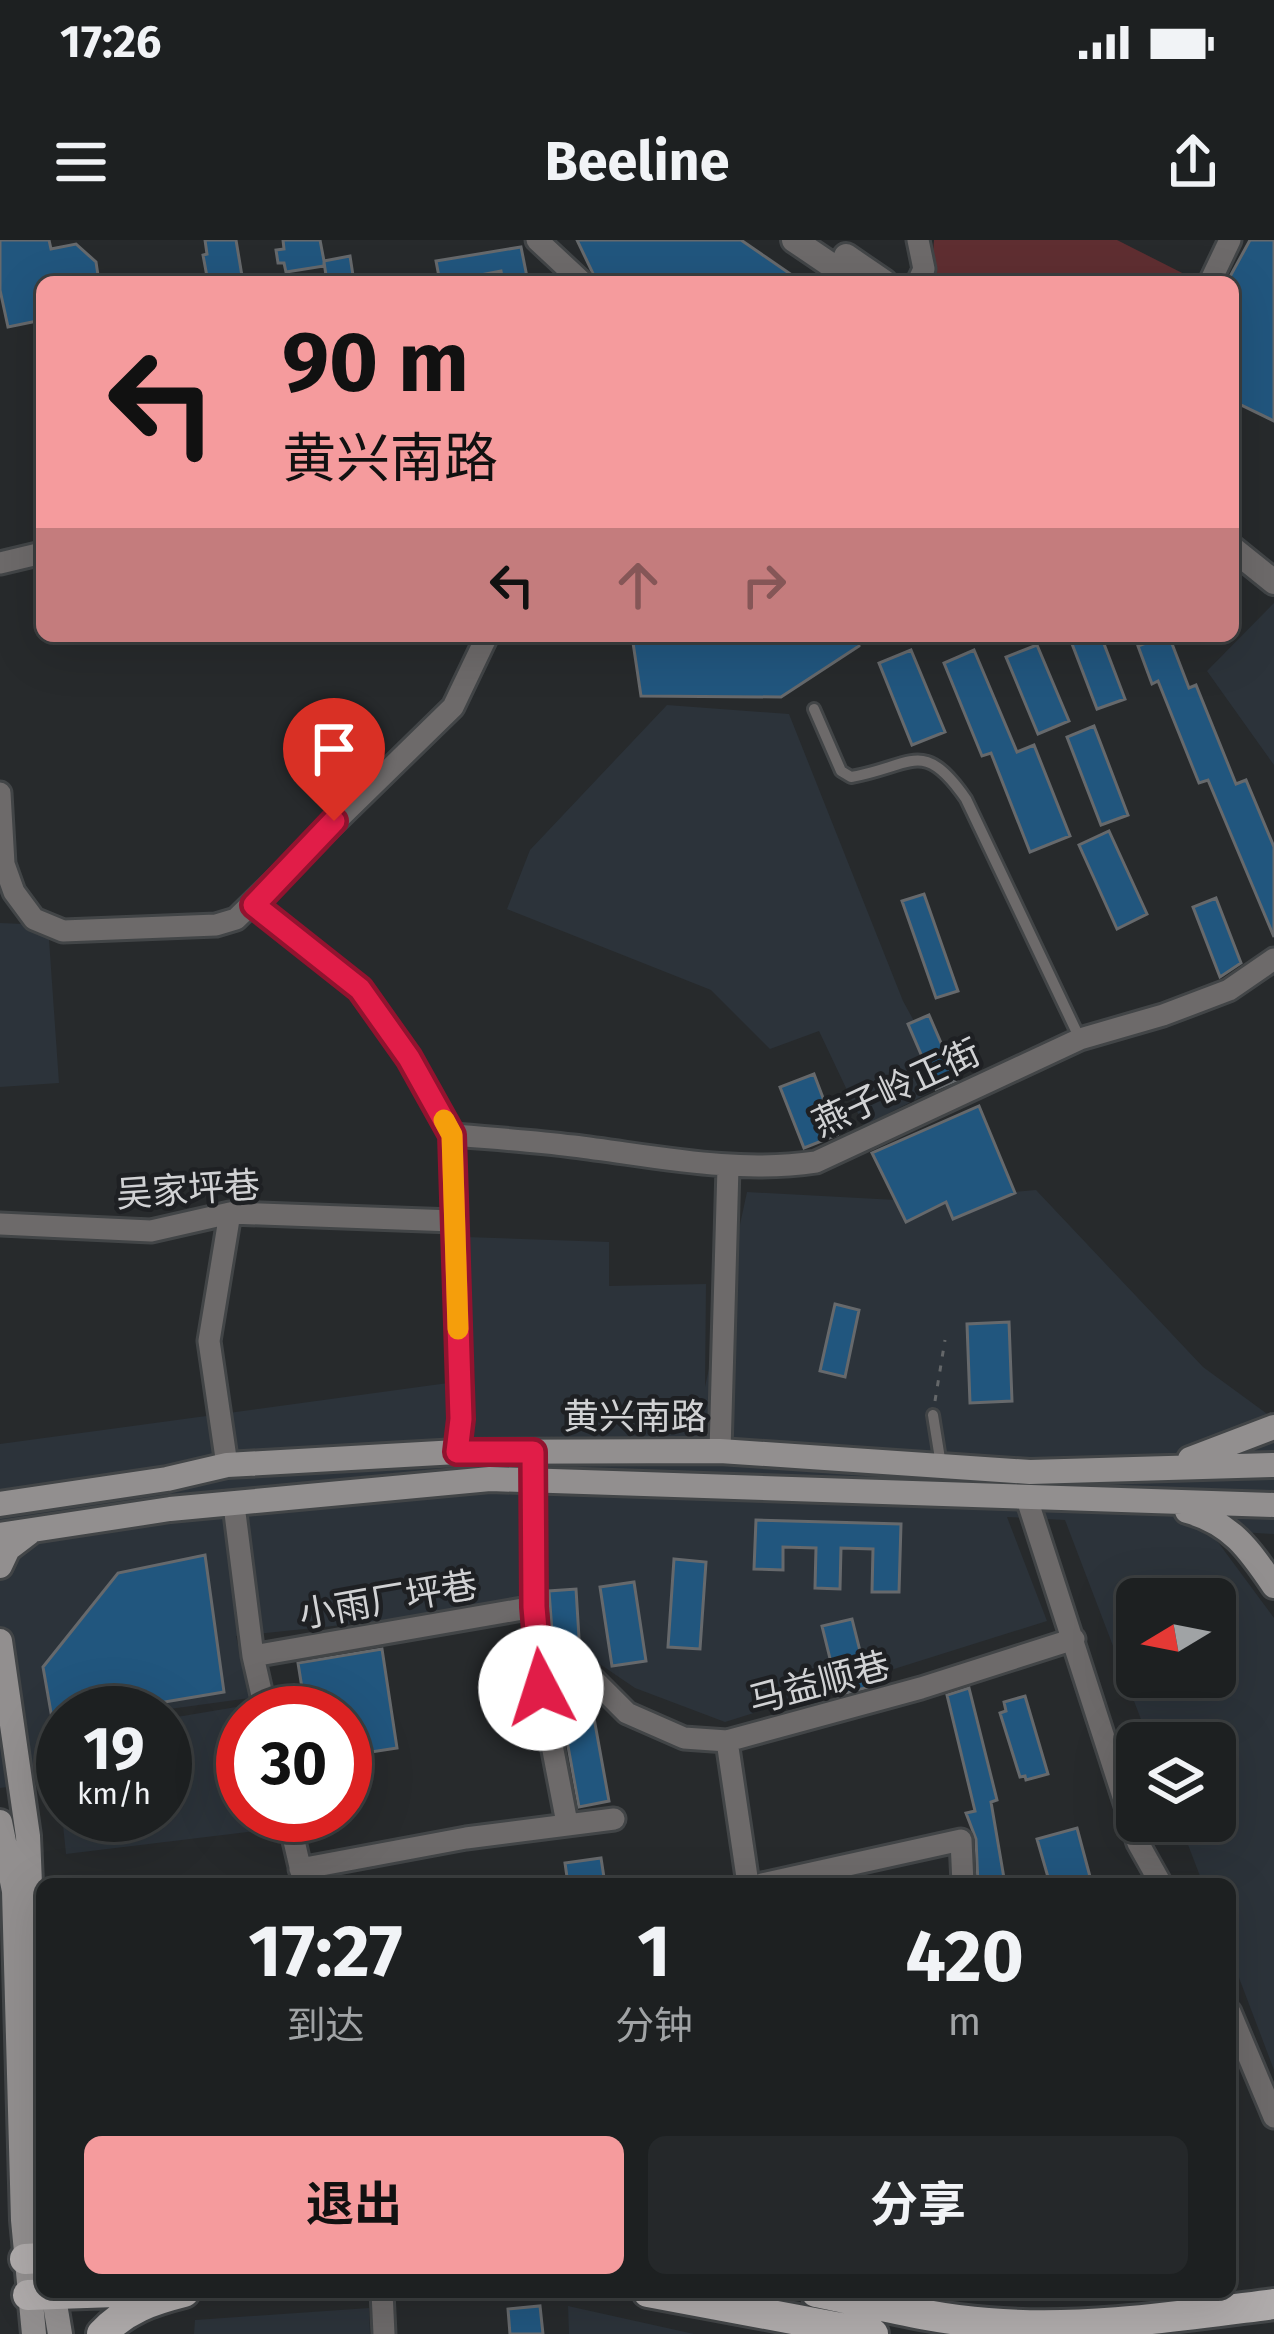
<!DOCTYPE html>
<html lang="zh">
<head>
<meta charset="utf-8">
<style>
	body { margin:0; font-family:"Fira Sans","Noto Sans SC",sans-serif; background:#25282a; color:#f1f3f6; height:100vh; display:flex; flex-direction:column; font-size:45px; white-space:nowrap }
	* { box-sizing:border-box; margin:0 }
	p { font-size:39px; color:#a0a3a5 }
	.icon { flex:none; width:66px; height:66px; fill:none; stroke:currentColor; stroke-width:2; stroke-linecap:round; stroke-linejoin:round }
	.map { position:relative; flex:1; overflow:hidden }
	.sheet { position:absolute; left:36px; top:1638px; width:1200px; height:420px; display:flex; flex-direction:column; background:#1d2021; border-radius:18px; box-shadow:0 12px 48px #0002,0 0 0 3px #3b3e3f }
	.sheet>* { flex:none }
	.guide { position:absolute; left:36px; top:36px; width:1203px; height:366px; border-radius:18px; box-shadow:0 12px 48px #0002,0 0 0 3px #3b3e3f; background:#f59b9d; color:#111; overflow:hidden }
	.needle { width:78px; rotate:260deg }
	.buttons { position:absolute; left:1116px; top:1338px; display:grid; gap:24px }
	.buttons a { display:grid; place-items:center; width:120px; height:120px; border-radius:18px; background:#1d2021; box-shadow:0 12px 48px #0002,0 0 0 3px #3b3e3f; font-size:60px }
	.speed { position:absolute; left:36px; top:1446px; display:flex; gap:24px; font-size:60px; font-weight:700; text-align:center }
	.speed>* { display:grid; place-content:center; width:156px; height:156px; border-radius:50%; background:#1d2021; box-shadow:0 12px 48px #0002,0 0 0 3px #3b3e3f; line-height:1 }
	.speed small { font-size:30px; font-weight:400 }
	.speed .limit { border:18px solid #d22; background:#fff; color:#111 }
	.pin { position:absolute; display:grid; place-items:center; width:102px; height:102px; color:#fff; margin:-123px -51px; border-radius:50% 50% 50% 0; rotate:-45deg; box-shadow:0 0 12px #0007 }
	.pin .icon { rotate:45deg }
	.me { position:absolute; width:132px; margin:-66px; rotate:355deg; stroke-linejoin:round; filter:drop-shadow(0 0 9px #0008) }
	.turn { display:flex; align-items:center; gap:42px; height:252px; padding:0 48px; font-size:54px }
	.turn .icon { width:156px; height:156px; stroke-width:2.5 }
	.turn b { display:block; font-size:84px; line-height:102px }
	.lanes { display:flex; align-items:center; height:114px; padding:0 48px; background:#0003; justify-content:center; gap:60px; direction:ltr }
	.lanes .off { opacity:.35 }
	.eta { display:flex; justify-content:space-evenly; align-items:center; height:204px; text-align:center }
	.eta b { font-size:72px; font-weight:700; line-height:84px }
	.primary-button { display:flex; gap:24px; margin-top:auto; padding:24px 48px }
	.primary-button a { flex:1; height:138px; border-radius:18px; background:#f59b9d; color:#111; font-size:48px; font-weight:700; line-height:138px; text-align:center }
	.primary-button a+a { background:#25282a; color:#f1f3f6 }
	.status { display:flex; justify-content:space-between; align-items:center; height:84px; padding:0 60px; background:#1d2021; direction:ltr }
	.status svg { height:33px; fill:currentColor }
	header { display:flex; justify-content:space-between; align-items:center; height:156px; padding:0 48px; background:#1d2021; font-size:54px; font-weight:700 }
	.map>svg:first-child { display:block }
	.built { fill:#2c333a; fill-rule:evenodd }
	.green { fill:#5f2e31 }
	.building { fill:#21567e; stroke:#66696c; stroke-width:3 }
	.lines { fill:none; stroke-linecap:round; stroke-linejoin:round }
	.service-casing { stroke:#424547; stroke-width:16 }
	.minor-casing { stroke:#424547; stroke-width:27 }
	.tertiary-casing { stroke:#424547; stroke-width:30 }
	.secondary-casing { stroke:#424547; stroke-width:30 }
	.primary-casing { stroke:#424547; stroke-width:36 }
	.path { stroke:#646769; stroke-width:3; stroke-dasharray:6 9; stroke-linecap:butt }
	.service { stroke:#6d6a6a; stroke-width:10 }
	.minor { stroke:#6d6a6a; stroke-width:21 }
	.tertiary { stroke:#6d6a6a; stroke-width:24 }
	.secondary { stroke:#928f8f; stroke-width:24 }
	.primary { stroke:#afabab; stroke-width:30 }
	.route-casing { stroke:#92132f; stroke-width:30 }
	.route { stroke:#e11d48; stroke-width:21 }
	.slow { stroke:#f59e0b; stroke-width:21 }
	.labels { text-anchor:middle; stroke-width:9; stroke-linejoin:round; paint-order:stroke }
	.street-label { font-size:36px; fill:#d1d2d4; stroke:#1e2023 }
</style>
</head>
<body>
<div class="status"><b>17:26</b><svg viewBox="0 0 49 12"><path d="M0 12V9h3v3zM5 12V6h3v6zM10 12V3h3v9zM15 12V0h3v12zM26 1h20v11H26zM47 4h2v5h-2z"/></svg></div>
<header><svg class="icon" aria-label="menu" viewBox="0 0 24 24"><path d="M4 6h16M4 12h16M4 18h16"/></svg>Beeline<svg class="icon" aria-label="share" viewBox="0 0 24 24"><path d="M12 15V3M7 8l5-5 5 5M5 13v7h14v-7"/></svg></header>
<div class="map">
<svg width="1274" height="2094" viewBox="0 0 1274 2094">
	<rect width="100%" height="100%" fill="#272a2c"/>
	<path class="built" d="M 1274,363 L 1274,525 L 1207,431 Z
		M 667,465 L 789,474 L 903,761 L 948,843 L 864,886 L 819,791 L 770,809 L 711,750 L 507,669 L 530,610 Z
		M 0,683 L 48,685 L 59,843 L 0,847 Z
		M 1036,950 L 1203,1127 L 1274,1179 L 1274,1294 L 1209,1290 L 1274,1378 L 1274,1830 L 1230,1714 L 1230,1644 L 1203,1644 L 1179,1581 L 1215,1581 L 1215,1503 L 1150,1503 L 1065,1280 L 1007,1277 L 1047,1381 L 725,1482 L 635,1448 L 516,1367 L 236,1396 L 250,1458 L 140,1473 L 63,1473 L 63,1483 L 43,1487 L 39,1543 L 0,1548 L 0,1204 L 448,1143 L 475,1144 L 466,997 L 609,1002 L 609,1046 L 706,1044 L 705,1147 L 747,952 L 915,961 ZM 1137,1359 L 1215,1359 L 1215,1437 L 1137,1437 Z
		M 242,1466 L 243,1575 L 255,1575 L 257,1591 L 66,1614 L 54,1497 L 63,1496 L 63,1575 L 165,1575 L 165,1479 Z
		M 568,2066 L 694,2094 L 569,2094 Z
		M 369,2068 L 370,2094 L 194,2094 L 195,2080 Z"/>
	<path class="green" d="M 934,0 L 1117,0 L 1198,41 L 931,42 Z"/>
	<path class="building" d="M 0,0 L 49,0 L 51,9 L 76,4 L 96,22 L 99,42 L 42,42 L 42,80 L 8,87 L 0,50 Z
		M 205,0 L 236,0 L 243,42 L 208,42 L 203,15 L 207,14 Z
		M 283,0 L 320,0 L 324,21 L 350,16 L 354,42 L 327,42 L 324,22 L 324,26 L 286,32 L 284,23 L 278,23 L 276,10 L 284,9 Z
		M 577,0 L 741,0 L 802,42 L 597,42 Z
		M 1250,0 L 1274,0 L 1274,181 L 1233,161 L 1233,42 L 1227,42 Z
		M 521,7 L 528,42 L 503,42 L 501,31 L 470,37 L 470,42 L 440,42 L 436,21 Z
		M 632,396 L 858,396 L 859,406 L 781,457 L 641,456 Z
		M 1069,396 L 1101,396 L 1125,459 L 1097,469 Z
		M 1164,396 L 1169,396 L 1189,448 L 1196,445 L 1236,544 L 1246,540 L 1274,607 L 1274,697 L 1208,540 L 1199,543 L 1158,441 L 1152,444 L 1138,406 Z
		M 1037,405 L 1069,481 L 1038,494 L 1006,417 Z
		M 911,410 L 945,492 L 912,505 L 879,423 Z
		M 974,410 L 1017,512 L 1034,505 L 1070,596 L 1030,612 L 991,513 L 982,516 L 944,423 Z
		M 1094,486 L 1128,575 L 1101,585 L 1067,497 Z
		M 1109,591 L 1147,674 L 1117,689 L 1079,605 Z
		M 924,654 L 958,751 L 936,758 L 902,661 Z
		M 1216,658 L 1241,723 L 1220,737 L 1193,667 Z
		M 929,775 L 957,840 L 936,849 L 908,784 Z
		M 814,834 L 837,895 L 804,908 L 780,847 Z
		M 979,866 L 1015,953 L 953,979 L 946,962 L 906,982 L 872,913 Z
		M 835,1064 L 859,1070 L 845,1137 L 820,1131 Z
		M 1009,1082 L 1012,1161 L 970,1163 L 967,1084 Z
		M 756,1280 L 901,1284 L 899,1352 L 872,1352 L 873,1309 L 841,1308 L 840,1349 L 815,1348 L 816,1308 L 783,1307 L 783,1330 L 754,1329 Z
		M 205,1315 L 224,1452 L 99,1473 L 63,1473 L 63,1500 L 56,1501 L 43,1427 L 118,1333 Z
		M 674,1319 L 706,1322 L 700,1409 L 668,1407 Z
		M 634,1342 L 646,1421 L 612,1426 L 600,1347 Z
		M 576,1349 L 581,1430 L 555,1432 L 549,1351 Z
		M 852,1379 L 869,1447 L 839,1455 L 822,1386 Z
		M 382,1409 L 397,1508 L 345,1516 L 345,1473 L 306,1473 L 298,1423 Z
		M 969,1448 L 997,1560 L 991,1562 L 1005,1644 L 978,1644 L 976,1599 L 966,1573 L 975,1571 L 947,1455 Z
		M 1025,1456 L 1048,1534 L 1026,1540 L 1025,1536 L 1020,1537 L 1000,1473 L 1006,1471 L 1004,1462 Z
		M 592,1467 L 609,1561 L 579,1567 L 562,1473 Z
		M 1077,1588 L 1092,1644 L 1050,1644 L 1037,1599 Z
		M 601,1618 L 605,1644 L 568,1644 L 565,1623 Z
		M 540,2066 L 543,2094 L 510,2094 L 508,2069 Z"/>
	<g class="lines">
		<defs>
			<path id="service" d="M 814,469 L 841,531 L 851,537 C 913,526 923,497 966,559 L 1080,799
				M 933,1175 L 941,1225"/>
			<path id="minor" d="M 537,0 L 582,42
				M 918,0 L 924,29 L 918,42
				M 1210,42 L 1230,0
				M 0,323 L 42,313
				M 0,553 L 4,624 L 14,652 L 34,679 L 63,691 L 216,685 L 236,679 L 453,467 L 487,396
				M 254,665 L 360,749 L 409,818 L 452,895 L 461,1179 L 457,1212
				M 452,895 C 492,898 533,901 573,906 C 655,916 734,934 816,922 L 1080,799 L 1163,775 L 1229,750 L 1274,719
				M 0,984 L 151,991 L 230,973 L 453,981
				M 720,1211 L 728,927
				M 533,1212 L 534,1367 L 541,1448 L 567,1583
				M 227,1225 L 209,1101 L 230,973
				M 1026,1256 L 1138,1603 L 1161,1644
				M 234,1265 L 253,1416 L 266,1473
				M 253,1416 L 534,1367
				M 593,1439 L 627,1473 L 684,1498 L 727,1501 L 921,1448 L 1074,1399
				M 727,1501 L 748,1644
				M 288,1575 L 304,1644
				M 300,1629 L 466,1598 L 614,1579
				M 762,1644 L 961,1600 L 963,1644
				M 1230,1772 L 1274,1877
				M 382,2052 L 384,2094"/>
			<path id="tertiary" d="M 794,0 L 856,42
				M 846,16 L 884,42
				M 1233,309 L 1274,342"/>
			<path id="secondary" d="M 1190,1219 L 1274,1187
				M 0,1264 L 167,1239 L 227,1225 L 457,1212 L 720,1211 L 1030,1232 L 1274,1225
				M 1187,1271 C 1231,1283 1249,1309 1274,1346
				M 0,1295 L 170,1269 L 490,1239 L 1274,1265
				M 0,1326 L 8,1309 L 29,1293
				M 0,1401 L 28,1596 L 42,1933
				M 0,1582 L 14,1651 L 23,1980 L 34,2094
				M 53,2052 L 60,2094"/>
			<path id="primary" d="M 25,2019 L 42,2018
				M 648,2052 L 873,2094
				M 816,2052 C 872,2063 930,2079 988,2083 C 1084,2091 1180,2076 1274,2064
				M 28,2055 L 115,2052
				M 102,2094 C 125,2069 152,2060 184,2052"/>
		</defs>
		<use href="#service" class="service-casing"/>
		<use href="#minor" class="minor-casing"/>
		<use href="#tertiary" class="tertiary-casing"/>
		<use href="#secondary" class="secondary-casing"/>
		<use href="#primary" class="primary-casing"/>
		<path class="path" d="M 935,1161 L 945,1100"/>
		<use href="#service" class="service"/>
		<use href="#minor" class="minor"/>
		<use href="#tertiary" class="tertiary"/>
		<use href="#secondary" class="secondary"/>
		<use href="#primary" class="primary"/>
	</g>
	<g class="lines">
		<defs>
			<path id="route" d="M 334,581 L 254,665 L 360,749 L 409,818 L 452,895 L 461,1179 L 457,1212 L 533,1212 L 534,1367 L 541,1448"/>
		</defs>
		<use href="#route" class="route-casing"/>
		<use href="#route" class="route"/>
		<path class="slow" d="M 444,880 L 452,895 L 458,1089"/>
	</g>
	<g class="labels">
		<g class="street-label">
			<text transform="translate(896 847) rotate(-25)" y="13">燕子岭正街</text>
			<text transform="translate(188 949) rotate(-4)" y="13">吴家坪巷</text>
			<text x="635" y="1189">黄兴南路</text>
			<text transform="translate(388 1359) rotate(-10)" y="13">小雨厂坪巷</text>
			<text transform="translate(819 1442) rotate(-15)" y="13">马益顺巷</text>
		</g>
	</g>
</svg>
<div class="buttons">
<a><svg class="needle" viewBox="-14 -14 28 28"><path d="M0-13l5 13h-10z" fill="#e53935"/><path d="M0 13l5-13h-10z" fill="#a0a3a5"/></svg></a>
<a><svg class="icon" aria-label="layers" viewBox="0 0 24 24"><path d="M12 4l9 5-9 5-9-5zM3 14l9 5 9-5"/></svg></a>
</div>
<div class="speed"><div>19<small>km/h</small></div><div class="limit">30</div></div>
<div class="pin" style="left:334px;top:581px;background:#d93025"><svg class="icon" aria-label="arrive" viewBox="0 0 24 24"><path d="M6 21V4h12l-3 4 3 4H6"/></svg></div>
<svg class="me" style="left:541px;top:1448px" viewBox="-20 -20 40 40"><circle r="19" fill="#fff"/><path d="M0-13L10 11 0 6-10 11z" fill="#e11d48"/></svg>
<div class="guide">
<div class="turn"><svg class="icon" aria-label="left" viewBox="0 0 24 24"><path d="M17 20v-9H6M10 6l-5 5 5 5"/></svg><div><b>90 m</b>黄兴南路</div></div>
<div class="lanes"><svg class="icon" aria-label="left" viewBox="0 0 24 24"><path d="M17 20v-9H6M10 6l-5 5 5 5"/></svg><svg class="icon off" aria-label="ahead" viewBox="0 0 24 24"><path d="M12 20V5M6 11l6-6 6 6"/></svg><svg class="icon off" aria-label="right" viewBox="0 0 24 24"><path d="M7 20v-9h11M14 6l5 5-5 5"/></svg></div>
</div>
<section class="sheet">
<div class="eta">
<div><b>17:27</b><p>到达</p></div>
<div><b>1</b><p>分钟</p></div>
<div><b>420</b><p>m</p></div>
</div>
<div class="primary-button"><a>退出</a><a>分享</a></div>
</section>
</div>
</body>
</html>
